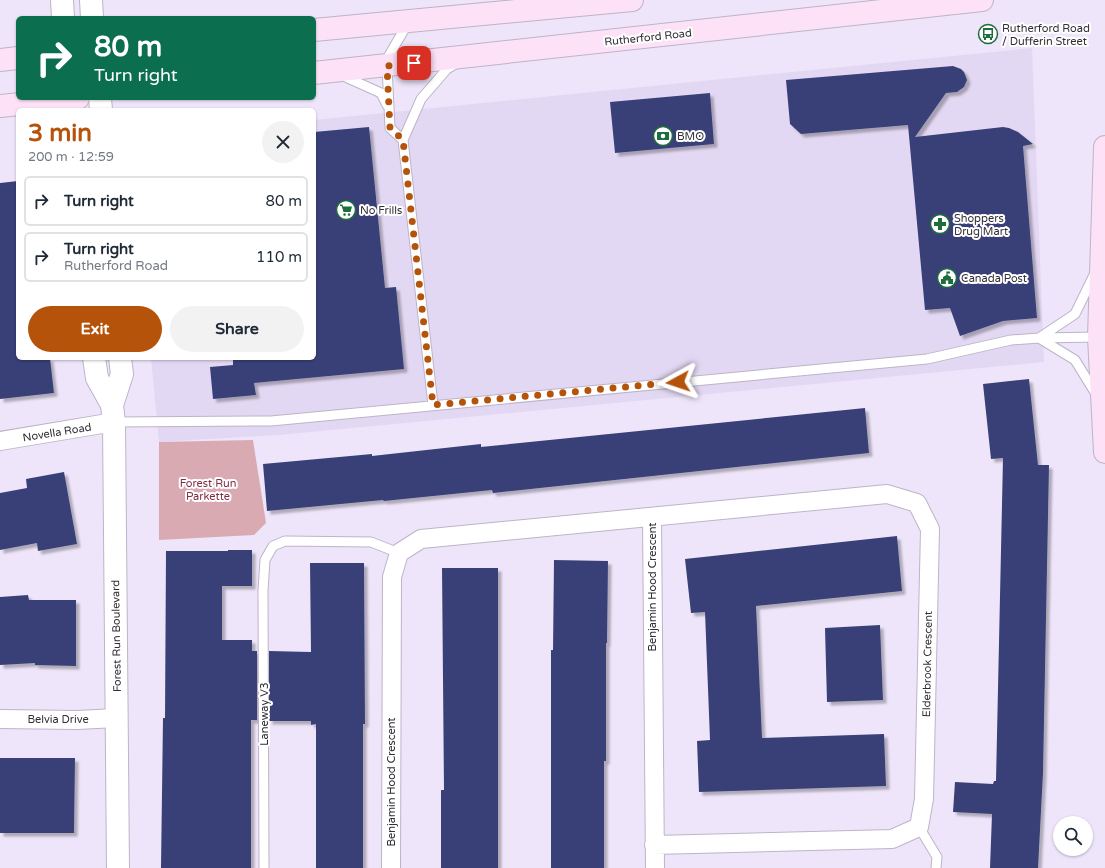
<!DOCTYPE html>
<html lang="en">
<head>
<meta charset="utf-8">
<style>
	body { margin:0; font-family:"Varela Round",sans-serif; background:#f2f2f3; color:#1f2937; height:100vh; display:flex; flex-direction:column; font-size:15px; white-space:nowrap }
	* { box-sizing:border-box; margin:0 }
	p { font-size:13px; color:#747a83 }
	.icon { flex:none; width:22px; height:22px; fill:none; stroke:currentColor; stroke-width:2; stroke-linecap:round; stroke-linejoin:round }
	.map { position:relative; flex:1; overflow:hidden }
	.sheet { position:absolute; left:16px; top:108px; width:300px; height:252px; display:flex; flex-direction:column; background:#fff; border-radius:6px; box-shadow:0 1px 3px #0004 }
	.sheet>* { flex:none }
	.top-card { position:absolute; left:16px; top:16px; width:300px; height:84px; border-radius:6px; box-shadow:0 1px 3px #0004; background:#0b6e4f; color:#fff; overflow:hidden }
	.tools { position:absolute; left:1053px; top:816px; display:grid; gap:8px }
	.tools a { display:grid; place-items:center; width:40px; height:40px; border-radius:50%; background:#fff; box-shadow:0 1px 3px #0004; font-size:20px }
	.pin { position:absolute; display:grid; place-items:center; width:34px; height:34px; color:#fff; margin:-17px; border-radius:8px; box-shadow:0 2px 6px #0006 }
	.me { position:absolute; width:44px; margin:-22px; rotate:265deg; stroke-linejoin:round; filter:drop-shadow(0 0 3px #0008) }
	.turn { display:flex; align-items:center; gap:14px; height:84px; padding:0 12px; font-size:18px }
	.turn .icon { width:52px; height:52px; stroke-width:2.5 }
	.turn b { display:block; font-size:28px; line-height:34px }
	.round { display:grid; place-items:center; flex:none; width:42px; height:42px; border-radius:21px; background:#f2f2f3 }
	.headline { display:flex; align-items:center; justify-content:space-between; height:68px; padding:0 12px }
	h1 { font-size:24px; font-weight:800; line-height:30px; color:#b45309 }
	.primary-button { display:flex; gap:8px; margin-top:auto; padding:8px 12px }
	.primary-button a { flex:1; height:46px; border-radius:24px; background:#b45309; color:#fff; font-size:16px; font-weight:800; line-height:46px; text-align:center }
	.primary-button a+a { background:#f2f2f3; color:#1f2937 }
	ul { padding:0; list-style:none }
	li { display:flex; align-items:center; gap:12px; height:50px; margin:0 8px 6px; padding:0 4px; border:2px solid #e0e1e3; border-radius:6px }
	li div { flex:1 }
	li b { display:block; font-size:15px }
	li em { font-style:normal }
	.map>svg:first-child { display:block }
	.built { fill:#e3d8f3 }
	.green { fill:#d9aab2 }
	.building { fill:#394177; filter:url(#shadow) }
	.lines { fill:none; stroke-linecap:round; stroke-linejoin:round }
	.service-casing { stroke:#bdb4c8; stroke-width:11 }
	.minor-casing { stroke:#bdb4c8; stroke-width:20 }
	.tertiary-casing { stroke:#bdb4c8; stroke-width:24 }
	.secondary-casing { stroke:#bdb4c8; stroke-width:24 }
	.service { stroke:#fff; stroke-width:9 }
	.minor { stroke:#fff; stroke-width:18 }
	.tertiary { stroke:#fff; stroke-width:22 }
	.secondary { stroke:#fde1f6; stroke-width:22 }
	.route { stroke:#b45309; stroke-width:7; stroke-dasharray:0 12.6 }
	.labels { text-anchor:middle; stroke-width:4; stroke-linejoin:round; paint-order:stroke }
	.poi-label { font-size:11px; fill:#322e36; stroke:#fff; text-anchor:start }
	.street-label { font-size:11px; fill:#322e36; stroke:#fff }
	.park-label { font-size:11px; fill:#812b44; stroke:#fff }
</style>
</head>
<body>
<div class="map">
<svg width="1105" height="868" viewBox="0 0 1105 868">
	<defs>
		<filter id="shadow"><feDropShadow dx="3.5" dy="3.5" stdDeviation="1" flood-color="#0004"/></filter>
	</defs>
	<rect width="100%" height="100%" fill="#eee5fa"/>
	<path class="built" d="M 1032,48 L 1044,362 L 279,435 L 159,442 L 151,358 L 314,358 L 314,120 Z"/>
	<path class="green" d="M 253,440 L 266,523 L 254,535 L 159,540 L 159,442 Z"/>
	<path class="building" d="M 953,66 L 961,69 L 964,72 L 967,80 L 964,87 L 957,92 L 946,93 L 915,137 L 1003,127 L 1009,128 L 1018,132 L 1033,144 L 1023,146 L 1037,318 L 1003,321 L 960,336 L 950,308 L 925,310 L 908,125 L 801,134 L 790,124 L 786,80 Z
		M 710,93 L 714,144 L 615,153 L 610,102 Z
		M 369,127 L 385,288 L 396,287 L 404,369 L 254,383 L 256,395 L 213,399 L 210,367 L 233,365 L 233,358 L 314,358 L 314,132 Z
		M 18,181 L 18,358 L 50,358 L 54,393 L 0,399 L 0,183 Z
		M 1029,379 L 1038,465 L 1049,465 L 1043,773 L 1038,868 L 990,868 L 992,814 L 953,812 L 955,782 L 993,784 L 994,781 L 996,781 L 1003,458 L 991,459 L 983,384 Z
		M 865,408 L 869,453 L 493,493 L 492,490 L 384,501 L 383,500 L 267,511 L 263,464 L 372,454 L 372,456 L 481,444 L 481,447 Z
		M 64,472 L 77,544 L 38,551 L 37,543 L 0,550 L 0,493 L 27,488 L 26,479 Z
		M 897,536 L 902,591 L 756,606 L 762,738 L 884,734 L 886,786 L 699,792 L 697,741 L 710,740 L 705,612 L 691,613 L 685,559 Z
		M 228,550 L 252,550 L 252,586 L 222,586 L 222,640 L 252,640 L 252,651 L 257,651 L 257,720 L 251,720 L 251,868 L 161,868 L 163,718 L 165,718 L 166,551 L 228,551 Z
		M 554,560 L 608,561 L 607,643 L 606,643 L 606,761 L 604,761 L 604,868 L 551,868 L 551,650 L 553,650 Z
		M 310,563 L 364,563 L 365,724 L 363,724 L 363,868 L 316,868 L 316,724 L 311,725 L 311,721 L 269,721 L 269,651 L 311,652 Z
		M 442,568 L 498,568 L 498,868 L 441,868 L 441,790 L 444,790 Z
		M 28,595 L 29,600 L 76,600 L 76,666 L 35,665 L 35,663 L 0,665 L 0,597 Z
		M 880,625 L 883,700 L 827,702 L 825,628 Z
		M 0,758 L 75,758 L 74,833 L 0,833 Z"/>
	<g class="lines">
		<defs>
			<path id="service" d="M 341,75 L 381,93 L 387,105
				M 403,140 L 390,128 L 387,66 L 387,59 L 408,23
				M 1039,338 L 1075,314 L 1095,273
				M 1039,338 L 1075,360 L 1096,394
				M 433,405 L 403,140 L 421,99 L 447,69 L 457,63
				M 114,422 L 271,421 L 927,359 L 1011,340 L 1039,338 L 1099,337
				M 919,827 L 937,857 L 936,868
				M 264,868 L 263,591 L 265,560 L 273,546 L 285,541 L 371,542 L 399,553"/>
			<path id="minor" d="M 0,441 L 114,422
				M 652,517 L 655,868
				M 0,719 L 77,720 L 116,718
				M 391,868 L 392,577 L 399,553 L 421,539 L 887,494 L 917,503 L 930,529 L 924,799 L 919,827 L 892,839 L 654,845"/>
			<path id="tertiary" d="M 62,0 L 63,18
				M 91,0 L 92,18
				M 100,98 L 101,110
				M 94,358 L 97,378 L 112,405 L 114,422 L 118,868
				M 112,405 L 122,374 L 120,358"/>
			<path id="secondary" d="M 314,30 L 632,0
				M 0,60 L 18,58
				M 314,73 L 982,0
				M 0,106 L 78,98
				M 1105,147 L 1099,337 L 1105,452"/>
		</defs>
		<use href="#service" class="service-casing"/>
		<use href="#minor" class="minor-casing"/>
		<use href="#tertiary" class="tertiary-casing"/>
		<use href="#secondary" class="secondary-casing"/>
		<use href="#service" class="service"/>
		<use href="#minor" class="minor"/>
		<use href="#tertiary" class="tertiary"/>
		<use href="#secondary" class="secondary"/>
	</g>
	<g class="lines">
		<path class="route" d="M 414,63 L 387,66 L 390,128 L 403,140 L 433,405 L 678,382"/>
	</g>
	<defs>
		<symbol id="bus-ring" viewBox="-11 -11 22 22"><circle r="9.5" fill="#fff" stroke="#1e6d3c" stroke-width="1.5"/><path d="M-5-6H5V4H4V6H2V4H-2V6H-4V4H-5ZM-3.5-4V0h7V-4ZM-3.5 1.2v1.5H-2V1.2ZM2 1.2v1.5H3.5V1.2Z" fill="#1e6d3c"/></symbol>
		<symbol id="bank-ring" viewBox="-11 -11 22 22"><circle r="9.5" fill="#fff" stroke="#1e6d3c" stroke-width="1.5"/><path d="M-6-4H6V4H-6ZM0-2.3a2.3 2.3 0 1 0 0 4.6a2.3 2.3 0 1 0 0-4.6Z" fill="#1e6d3c"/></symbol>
		<symbol id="supermarket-ring" viewBox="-11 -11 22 22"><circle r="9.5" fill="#fff" stroke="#1e6d3c" stroke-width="1.5"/><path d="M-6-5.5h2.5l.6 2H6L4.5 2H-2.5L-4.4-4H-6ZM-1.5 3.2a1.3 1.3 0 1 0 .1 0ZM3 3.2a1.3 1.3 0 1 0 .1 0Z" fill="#1e6d3c"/></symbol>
		<symbol id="pharmacy-ring" viewBox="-11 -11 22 22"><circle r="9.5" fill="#fff" stroke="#1e6d3c" stroke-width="1.5"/><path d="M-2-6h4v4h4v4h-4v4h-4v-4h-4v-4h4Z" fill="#1e6d3c"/></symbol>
		<symbol id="civic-ring" viewBox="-11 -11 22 22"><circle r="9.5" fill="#fff" stroke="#1e6d3c" stroke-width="1.5"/><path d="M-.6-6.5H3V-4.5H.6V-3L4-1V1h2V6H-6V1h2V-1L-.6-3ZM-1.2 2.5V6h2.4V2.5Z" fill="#1e6d3c"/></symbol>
	</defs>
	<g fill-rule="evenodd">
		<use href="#bus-ring" x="977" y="23" width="22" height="22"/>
		<use href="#bank-ring" x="652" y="125" width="22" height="22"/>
		<use href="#supermarket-ring" x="335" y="199" width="22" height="22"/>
		<use href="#pharmacy-ring" x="929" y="213" width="22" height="22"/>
		<use href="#civic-ring" x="936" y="267" width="22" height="22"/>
	</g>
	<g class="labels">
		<g class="poi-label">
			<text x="1002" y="32">Rutherford Road<tspan x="1002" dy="13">/ Dufferin Street</tspan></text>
			<text x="677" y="140">BMO</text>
			<text x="360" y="214">No Frills</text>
			<text x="954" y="222">Shoppers<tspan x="954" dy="13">Drug Mart</tspan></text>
			<text x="961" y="282">Canada Post</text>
		</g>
		<g class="street-label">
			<text transform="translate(648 37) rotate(-6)" y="4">Rutherford Road</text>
			<text transform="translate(57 432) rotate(-9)" y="4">Novella Road</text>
			<text transform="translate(652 587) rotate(-90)" y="4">Benjamin Hood Crescent</text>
			<text transform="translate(116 636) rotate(-91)" y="4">Forest Run Boulevard</text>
			<text transform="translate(927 664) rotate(-89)" y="4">Elderbrook Crescent</text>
			<text transform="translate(264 714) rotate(-90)" y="4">Laneway V3</text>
			<text x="58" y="723">Belvia Drive</text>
			<text transform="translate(391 782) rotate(-90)" y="4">Benjamin Hood Crescent</text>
		</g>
		<g class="park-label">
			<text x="208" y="487">Forest Run<tspan x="208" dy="13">Parkette</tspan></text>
		</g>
	</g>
</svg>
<div class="tools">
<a><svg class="icon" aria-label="search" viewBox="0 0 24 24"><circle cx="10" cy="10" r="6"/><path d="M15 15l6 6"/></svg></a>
</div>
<div class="pin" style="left:414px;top:63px;background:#d93025"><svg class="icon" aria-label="arrive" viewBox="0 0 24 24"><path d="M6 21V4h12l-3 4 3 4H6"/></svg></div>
<svg class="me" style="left:678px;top:382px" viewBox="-20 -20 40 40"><path d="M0-17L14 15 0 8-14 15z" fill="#b45309" stroke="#fff" stroke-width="4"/></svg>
<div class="top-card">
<div class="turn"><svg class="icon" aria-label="right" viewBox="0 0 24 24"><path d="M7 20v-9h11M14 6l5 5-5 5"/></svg><div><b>80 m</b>Turn right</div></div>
</div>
<section class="sheet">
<div class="headline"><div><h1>3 min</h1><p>200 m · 12:59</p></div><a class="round"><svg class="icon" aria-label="close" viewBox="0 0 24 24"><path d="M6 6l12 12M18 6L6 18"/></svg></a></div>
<ul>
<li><svg class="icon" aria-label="right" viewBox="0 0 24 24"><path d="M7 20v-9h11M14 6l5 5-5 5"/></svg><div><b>Turn right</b></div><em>80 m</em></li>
<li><svg class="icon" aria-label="right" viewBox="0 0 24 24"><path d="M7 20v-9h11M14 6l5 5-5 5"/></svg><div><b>Turn right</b><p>Rutherford Road</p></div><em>110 m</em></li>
</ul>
<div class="primary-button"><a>Exit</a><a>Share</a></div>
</section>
</div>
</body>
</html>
